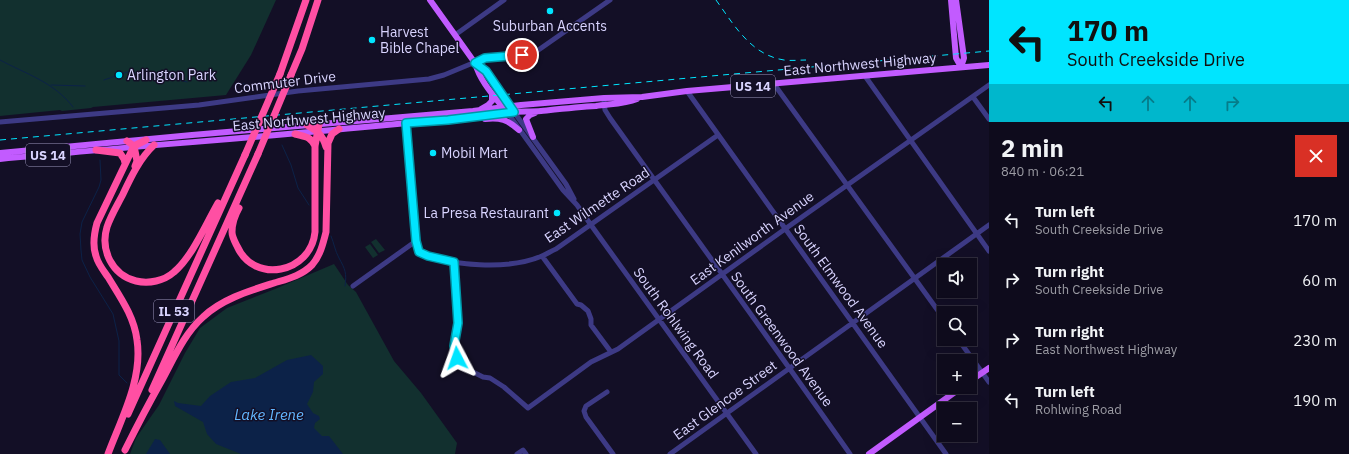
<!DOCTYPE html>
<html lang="en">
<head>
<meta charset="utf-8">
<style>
	body { margin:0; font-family:"IBM Plex Sans",sans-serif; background:#171425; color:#f1f3f6; height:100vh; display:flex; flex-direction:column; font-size:15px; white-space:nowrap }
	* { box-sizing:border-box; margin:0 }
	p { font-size:13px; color:#9b9ba3 }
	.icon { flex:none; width:22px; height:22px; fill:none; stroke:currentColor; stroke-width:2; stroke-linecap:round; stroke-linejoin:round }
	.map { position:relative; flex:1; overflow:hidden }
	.sheet { display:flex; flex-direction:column; background:#0e0b1c; width:360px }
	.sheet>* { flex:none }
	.hud { background:#00e5ff; color:#111; overflow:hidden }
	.buttons { position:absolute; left:937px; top:258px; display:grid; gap:8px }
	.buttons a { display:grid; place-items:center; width:40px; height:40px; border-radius:0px; background:#0e0b1c; box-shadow:0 4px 16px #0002,0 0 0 1px #2e2b3b; font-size:20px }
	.pin { position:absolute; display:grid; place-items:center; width:34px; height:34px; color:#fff; margin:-17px; border:2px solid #fff; border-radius:50%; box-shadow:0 1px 4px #0007 }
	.me { position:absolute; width:44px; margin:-22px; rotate:356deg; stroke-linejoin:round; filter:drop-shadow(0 0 3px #0008) }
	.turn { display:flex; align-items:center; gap:14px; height:84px; padding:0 12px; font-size:18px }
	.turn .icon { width:52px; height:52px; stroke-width:2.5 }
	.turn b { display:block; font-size:28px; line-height:34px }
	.lanes { display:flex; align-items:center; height:38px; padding:0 12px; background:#0003; justify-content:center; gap:20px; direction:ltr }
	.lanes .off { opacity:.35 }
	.round { display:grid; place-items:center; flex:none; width:42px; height:42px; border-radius:0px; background:#171425 }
	.overview { display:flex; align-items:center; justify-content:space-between; height:68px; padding:0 12px }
	h1 { font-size:24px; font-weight:800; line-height:30px }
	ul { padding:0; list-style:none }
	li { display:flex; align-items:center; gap:12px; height:60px; padding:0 12px }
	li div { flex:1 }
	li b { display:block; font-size:15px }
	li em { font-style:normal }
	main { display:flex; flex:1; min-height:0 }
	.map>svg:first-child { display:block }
	.green { fill:#12302f }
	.water { fill:#0c2248 }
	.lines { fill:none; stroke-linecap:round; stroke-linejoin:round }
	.stream { stroke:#0c2248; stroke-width:1 }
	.minor { stroke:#3d3a85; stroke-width:5 }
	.major { stroke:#c25bff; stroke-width:6 }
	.highway { stroke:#ff4fa3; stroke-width:7 }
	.rail { stroke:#00e5ff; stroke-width:1; stroke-dasharray:6 5; stroke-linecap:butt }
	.highway-bridge { stroke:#ff4fa3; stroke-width:7 }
	.route-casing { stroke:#0095a6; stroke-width:10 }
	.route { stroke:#00e5ff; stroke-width:7 }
	.poi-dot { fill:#00e5ff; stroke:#130f26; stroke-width:1.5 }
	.labels { text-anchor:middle; stroke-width:3; stroke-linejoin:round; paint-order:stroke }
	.shield { fill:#130f26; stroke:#9e99be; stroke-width:1 }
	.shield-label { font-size:13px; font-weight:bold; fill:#d9d4ff }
	.poi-label { font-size:14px; fill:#d9d4ff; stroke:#130f26; text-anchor:start }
	.street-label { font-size:14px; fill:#d9d4ff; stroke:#130f26 }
	.water-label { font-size:15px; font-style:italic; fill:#62b6ff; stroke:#130f26 }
</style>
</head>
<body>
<main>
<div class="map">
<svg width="989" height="454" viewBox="0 0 989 454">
	<rect width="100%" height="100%" fill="#130f26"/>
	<path class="green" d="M 0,0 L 276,0 L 251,55 L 226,95 L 93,107 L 91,108 L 62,111 L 60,110 L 0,116 Z
		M 376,239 L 385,250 L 379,253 L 371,242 Z
		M 370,244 L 378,255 L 373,258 L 365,247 Z
		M 334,264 L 348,285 L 356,292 L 394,361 L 421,393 L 457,443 L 455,454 L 130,454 L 136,438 L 159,405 L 185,353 L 200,328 L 227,308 L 275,289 Z"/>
	<path class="water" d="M 311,355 L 323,366 L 323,374 L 314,382 L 313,392 L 307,404 L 313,413 L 319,416 L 320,419 L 315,423 L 314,428 L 322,436 L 329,436 L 343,454 L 241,454 L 216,444 L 207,434 L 203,422 L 175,406 L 174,401 L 178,403 L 201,406 L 210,396 L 231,382 L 255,378 L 287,360 Z
		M 155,439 L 160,440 L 170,454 L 146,454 Z"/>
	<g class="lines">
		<path class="stream" d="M 0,60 C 26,74 54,82 73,107
			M 104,80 L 127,72 L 157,74 L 187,82
			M 236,84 L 245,84 L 250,90
			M 51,85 L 85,86
			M 282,145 L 291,165 L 298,188 L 309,205
			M 100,160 L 101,180 L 99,187 L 82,222 L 80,234 L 81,250 L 82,260 L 90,277 L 113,314 L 119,341 L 119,375 L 127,383
			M 331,236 C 334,243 335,251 339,258 C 345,269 347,273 345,286"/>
		<path class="minor" d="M 455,35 L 504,0
			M 865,76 L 989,251
			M 774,84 L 944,319
			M 687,91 L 946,454
			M 973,97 L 989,119
			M 604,101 L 605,110 L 610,118 C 690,230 771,341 850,454
			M 507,112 L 563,190 L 577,205 L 591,225 L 756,454
			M 514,112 L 566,184 L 574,199
			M 406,119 L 416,241 L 419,251 C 450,267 509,270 542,256 C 547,254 551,251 556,249 L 718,135
			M 0,122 L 199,105 L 298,91 L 429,79 L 444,75 L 485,58 L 529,55 L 537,51 L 610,0
			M 542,256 L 577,304 L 581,305 L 588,311 L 591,319 L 591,325 L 611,352
			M 454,262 L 458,323 L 454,346 L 457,358 L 463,367 L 483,377 L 490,378 L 504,387 L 528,408 L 591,362 L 618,349 L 785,229 L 989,85
			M 353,286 L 416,241
			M 958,339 L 989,382
			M 607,392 L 586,406 L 584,411 L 586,417 L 613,454
			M 517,454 L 523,450 L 526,454
			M 670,454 L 989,225"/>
		<path class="major" d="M 430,0 L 475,63 L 486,71 L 512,109
			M 951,0 L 956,58 L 961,67
			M 956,0 L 964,58 L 961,67
			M 475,63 C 480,81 493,95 505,110
			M 481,109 L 488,105 L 492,101 L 492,94
			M 485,119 C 500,117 508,120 519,130
			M 533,137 L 526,119 L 530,115 L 535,113
			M 0,153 L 192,135 L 473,111 L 521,105 L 604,98 L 642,97 L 687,91 L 989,65
			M 0,159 C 168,143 336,132 503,113 C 516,111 529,112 541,111 C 560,109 578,107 596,106 C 609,104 625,104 637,99
			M 970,381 L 989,368
			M 869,454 L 962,387"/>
		<path class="highway" d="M 280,74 L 306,0
			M 291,75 L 302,49 L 318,0
			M 307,125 C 317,131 323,135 326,147
			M 295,134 C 306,137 310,136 315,146
			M 127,141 L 134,146 L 137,161 L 135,166
			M 154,145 C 140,158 131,177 123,194 C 118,204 111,215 107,227 C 100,250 112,275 136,281 C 149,284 164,281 174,272 C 192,257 206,224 218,203
			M 96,150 L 120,153 L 124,159 L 125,163
			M 239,208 C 235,215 232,224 232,232 C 232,237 235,242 237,246 C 254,285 311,273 315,232 L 315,146 L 319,124
			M 152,390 L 258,154
			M 128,414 L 245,155
			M 125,450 C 137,426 149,403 162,380 C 174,358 184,334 203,317 C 222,299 249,291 274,283 C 287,279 301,276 312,265 C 320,256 323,244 326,232 L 328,143 L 332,134 L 339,129
			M 108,454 C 121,419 143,379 137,340 C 134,316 120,297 108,277 C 103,270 98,264 96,256 C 92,245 94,234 97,223 L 131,152 L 134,146 L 146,140"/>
		<path class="rail" d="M 716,0 C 734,25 751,55 784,60 C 792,61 799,60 806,60
			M 0,140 L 989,51"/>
		<path class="highway-bridge" d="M 258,154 L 291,75
			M 245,155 L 280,74"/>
	</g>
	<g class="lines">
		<defs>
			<path id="route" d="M 457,358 L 454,346 L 458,323 L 454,262 L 428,256 L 419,252 L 416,241 L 406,123 L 448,120 L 514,112 L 486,71 L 475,63 L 485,58 L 522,55"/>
		</defs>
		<use href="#route" class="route-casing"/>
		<use href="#route" class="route"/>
	</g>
	<g class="poi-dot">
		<circle cx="550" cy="11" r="4"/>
		<circle cx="372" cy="40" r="4"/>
		<circle cx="119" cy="75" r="4"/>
		<circle cx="433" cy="153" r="4"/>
		<circle cx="557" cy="213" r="4"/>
	</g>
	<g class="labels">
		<g class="shield">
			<rect x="731" y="75" width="44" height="22" rx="3"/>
			<rect x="26" y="144" width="44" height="22" rx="3"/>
			<rect x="154" y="300" width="40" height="22" rx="3"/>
		</g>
		<g class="shield-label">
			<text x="753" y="91">US 14</text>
			<text x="48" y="160">US 14</text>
			<text x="174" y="316">IL 53</text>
		</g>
		<g class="poi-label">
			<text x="550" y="31" text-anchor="middle">Suburban Accents</text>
			<text x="380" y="37">Harvest<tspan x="380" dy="16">Bible Chapel</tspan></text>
			<text x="127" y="80">Arlington Park</text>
			<text x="441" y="158">Mobil Mart</text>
			<text x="549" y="218" text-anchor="end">La Presa Restaurant</text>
		</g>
		<g class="street-label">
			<text transform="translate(860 64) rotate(-5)" y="5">East Northwest Highway</text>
			<text transform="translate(285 82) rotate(-7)" y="5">Commuter Drive</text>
			<text transform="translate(309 119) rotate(-5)" y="5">East Northwest Highway</text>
			<text transform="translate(597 205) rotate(-34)" y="5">East Wilmette Road</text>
			<text transform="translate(752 238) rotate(-36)" y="5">East Kenilworth Avenue</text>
			<text transform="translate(841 286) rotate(54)" y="5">South Elmwood Avenue</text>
			<text transform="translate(676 323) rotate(54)" y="5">South Rohlwing Road</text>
			<text transform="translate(782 339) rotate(54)" y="5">South Greenwood Avenue</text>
			<text transform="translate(725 400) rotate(-36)" y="5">East Glencoe Street</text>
		</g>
		<g class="water-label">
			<text x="269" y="420">Lake Irene</text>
		</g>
	</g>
</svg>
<div class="buttons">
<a><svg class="icon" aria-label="sound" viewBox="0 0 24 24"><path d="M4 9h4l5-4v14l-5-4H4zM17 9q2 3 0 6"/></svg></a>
<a><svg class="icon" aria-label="search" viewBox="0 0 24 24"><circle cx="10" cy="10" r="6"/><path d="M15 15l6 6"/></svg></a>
<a>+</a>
<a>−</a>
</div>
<div class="pin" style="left:522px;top:55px;background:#d93025"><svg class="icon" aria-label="arrive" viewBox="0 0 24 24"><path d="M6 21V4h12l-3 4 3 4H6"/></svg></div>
<svg class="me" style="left:457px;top:358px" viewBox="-20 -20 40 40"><path d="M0-17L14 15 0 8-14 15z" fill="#00e5ff" stroke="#fff" stroke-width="4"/></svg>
</div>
<section class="sheet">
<div class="hud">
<div class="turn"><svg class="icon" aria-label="left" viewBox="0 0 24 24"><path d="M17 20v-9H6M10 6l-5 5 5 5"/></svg><div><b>170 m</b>South Creekside Drive</div></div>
<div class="lanes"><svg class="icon" aria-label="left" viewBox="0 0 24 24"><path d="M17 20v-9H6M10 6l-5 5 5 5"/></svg><svg class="icon off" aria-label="ahead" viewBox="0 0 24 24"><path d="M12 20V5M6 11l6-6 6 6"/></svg><svg class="icon off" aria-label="ahead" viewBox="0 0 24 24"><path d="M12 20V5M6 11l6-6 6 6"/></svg><svg class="icon off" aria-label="right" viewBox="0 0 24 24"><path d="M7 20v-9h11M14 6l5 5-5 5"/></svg></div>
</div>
<div class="overview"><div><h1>2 min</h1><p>840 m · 06:21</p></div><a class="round" style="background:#d93025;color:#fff"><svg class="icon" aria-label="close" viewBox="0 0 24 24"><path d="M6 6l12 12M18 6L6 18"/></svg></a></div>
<ul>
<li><svg class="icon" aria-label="left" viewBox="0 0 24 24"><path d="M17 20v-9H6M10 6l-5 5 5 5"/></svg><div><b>Turn left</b><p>South Creekside Drive</p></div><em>170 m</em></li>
<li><svg class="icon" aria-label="right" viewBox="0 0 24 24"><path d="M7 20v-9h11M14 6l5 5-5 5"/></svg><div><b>Turn right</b><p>South Creekside Drive</p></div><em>60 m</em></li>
<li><svg class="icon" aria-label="right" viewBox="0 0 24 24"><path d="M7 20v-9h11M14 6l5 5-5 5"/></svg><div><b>Turn right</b><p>East Northwest Highway</p></div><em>230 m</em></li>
<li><svg class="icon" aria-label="left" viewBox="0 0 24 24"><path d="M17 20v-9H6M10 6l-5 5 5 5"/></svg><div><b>Turn left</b><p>Rohlwing Road</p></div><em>190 m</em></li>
</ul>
</section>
</main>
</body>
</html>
